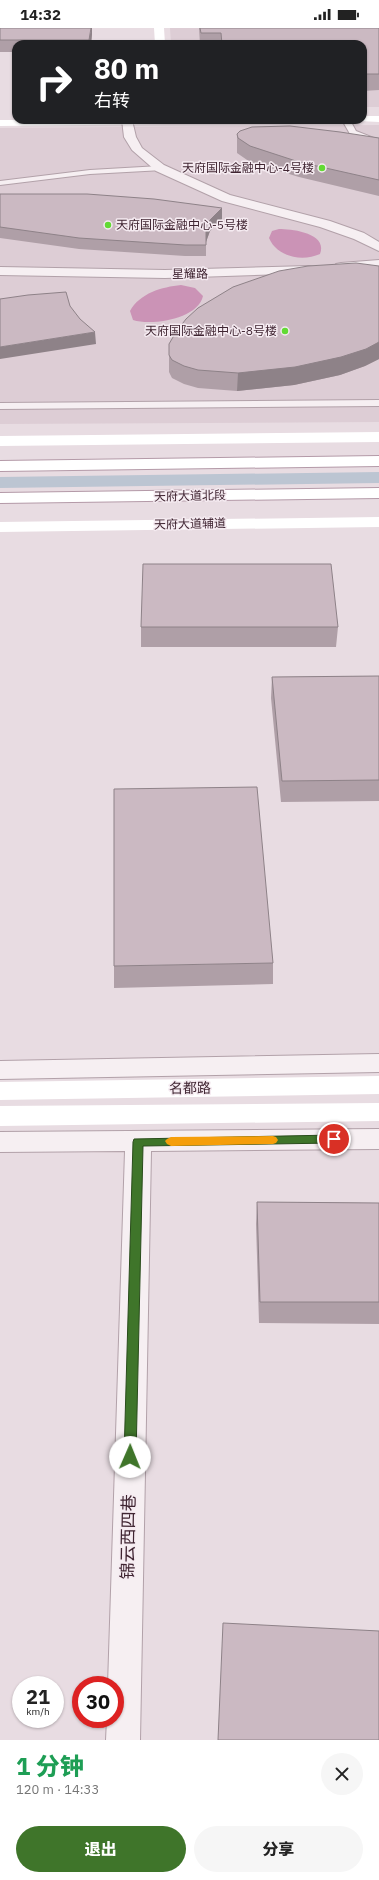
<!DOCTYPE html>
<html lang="zh">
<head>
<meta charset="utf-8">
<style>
	body { margin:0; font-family:"IBM Plex Sans","Noto Sans SC",sans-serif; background:#f6f6f6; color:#222; height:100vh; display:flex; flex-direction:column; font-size:15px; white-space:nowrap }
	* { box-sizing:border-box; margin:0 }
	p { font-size:13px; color:#767676 }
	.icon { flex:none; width:22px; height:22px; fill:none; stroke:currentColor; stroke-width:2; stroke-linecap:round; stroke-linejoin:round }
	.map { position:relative; height:1712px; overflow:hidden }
	.side { display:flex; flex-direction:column; background:#fff; flex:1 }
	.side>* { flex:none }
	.top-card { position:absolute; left:12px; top:12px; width:355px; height:84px; border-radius:12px; box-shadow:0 1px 3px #0004; background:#202124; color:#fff; overflow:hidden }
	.speed { position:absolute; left:12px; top:1648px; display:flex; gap:8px; font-size:20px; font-weight:700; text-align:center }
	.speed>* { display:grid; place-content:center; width:52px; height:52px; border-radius:50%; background:#fff; box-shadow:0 1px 3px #0004; line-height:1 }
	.speed small { font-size:10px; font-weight:400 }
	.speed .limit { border:6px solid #d22; background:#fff; color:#111 }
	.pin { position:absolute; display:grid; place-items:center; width:34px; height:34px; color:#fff; margin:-17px; border:2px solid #fff; border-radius:50%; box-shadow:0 1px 4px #0007 }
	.me { position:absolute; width:44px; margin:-22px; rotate:1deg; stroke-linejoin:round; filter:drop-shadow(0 0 3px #0008) }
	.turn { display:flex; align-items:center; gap:14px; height:84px; padding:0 16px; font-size:18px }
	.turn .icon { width:52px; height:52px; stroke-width:2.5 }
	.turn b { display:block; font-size:28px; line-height:34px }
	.round { display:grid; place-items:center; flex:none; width:42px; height:42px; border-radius:21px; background:#f6f6f6 }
	.headline { display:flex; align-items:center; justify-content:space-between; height:68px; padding:0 16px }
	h1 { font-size:24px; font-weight:800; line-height:30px; color:#1e9e55 }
	.primary-button { display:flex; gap:8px; margin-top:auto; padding:8px 16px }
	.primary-button a { flex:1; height:46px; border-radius:24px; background:#3f752a; color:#fff; font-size:16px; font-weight:800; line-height:46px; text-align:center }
	.primary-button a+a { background:#f6f6f6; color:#222 }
	.status { display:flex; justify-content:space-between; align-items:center; height:28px; padding:0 20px; background:#fff; direction:ltr }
	.status svg { height:11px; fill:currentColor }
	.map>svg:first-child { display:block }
	.built { fill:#ddcdd5 }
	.green { fill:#bcc5d2 }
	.water { fill:#cb93b6 }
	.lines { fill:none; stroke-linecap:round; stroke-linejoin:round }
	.lane-casing { stroke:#b2a1a9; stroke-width:2 }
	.street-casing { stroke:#b2a1a9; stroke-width:2 }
	.primary-casing { stroke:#b49aa8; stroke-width:2 }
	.lane { fill:#f6eff2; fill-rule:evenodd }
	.street { fill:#f6eff2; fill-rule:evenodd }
	.secondary { fill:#fff; fill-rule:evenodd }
	.primary { fill:#fff; fill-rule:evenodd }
	.wall { fill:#af9fa7 }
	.shaded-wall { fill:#8e8288 }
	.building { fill:#cbb9c2; stroke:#8e8288 }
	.route { fill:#3f752a; stroke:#294c1b }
	.slow { fill:#f59e0b }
	.poi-dot { fill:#62da34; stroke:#f5ebf1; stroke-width:1.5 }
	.labels { text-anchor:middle; stroke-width:3; stroke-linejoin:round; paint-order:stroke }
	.far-poi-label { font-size:12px; fill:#3f2431; stroke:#f5ebf1; text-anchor:end }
	.far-street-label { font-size:12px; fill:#3f2431; stroke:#f5ebf1 }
	.street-label { font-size:14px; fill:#3f2431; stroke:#f5ebf1 }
	.near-street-label { font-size:17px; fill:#3f2431; stroke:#f5ebf1 }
</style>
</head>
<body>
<div class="status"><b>14:32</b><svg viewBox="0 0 49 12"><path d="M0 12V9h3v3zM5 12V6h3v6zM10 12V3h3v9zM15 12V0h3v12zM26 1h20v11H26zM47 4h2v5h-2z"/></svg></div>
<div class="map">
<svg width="379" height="1712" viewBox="0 0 379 1712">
	<rect width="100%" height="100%" fill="#e8dce2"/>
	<path class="built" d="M 170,0 L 379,0 L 379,79 L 363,79 L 363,16 L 171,16 Z
		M 379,97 L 379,394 L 0,396 L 0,100 Z"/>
	<path class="green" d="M 379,444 L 379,455 L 0,460 L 0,449 Z"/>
	<path class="water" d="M 279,201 C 292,201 328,205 320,226 C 302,234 277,229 269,210 L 272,203 Z
		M 181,257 L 195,260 L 203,268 C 198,291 152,298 133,292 L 130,283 C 140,265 162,259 181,257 Z"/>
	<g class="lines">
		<defs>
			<path id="lane" d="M 342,92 L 350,92 L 356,103 L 379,112 L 379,117 L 350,106 Z
				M 160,138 L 163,138 L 163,142 L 90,146 L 0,157 L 0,153 L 90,142 Z
				M 379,372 L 379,378 L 0,381 L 0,375 Z"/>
			<path id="street" d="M 122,92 L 132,92 L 136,109 L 142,120 L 164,137 L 230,167 L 330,193 L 364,205 L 379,214 L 379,223 L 354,211 L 320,199 L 222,173 L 156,143 L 132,122 L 124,109 Z
				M 379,232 L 379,240 L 341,243 L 336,242 L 334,239 L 336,236 L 341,235 Z
				M 309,238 L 314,239 L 316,242 L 314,245 L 165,250 L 0,247 L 0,239 L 165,242 Z
				M 379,1026 L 379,1044 L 0,1051 L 0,1033 Z
				M 379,1101 L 379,1121 L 151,1123 L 140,1712 L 106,1712 L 107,1691 L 115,1691 L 115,1657 L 108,1657 L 125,1123 L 0,1124 L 0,1104 Z"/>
			<path id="primary" d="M 379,428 L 379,438 L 0,443 L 0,433 Z
				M 379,460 L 379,470 L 0,475 L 0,465 Z"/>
		</defs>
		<use href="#lane" class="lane-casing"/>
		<use href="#street" class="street-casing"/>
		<use href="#primary" class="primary-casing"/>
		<use href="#lane" class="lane"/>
		<use href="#street" class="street"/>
		<path class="secondary" d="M 154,0 L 164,0 L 165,16 L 155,16 Z
			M 363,88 L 379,88 L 379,94 L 359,93 L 358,92 L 363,92 Z
			M 0,92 L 270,92 L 264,95 L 0,98 Z
			M 379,404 L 379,414 L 0,418 L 0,408 Z
			M 379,489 L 379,499 L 0,504 L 0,494 Z
			M 379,1048 L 379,1066 L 0,1072 L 0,1054 Z
			M 379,1075 L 379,1093 L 0,1098 L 0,1078 Z"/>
		<use href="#primary" class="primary"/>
	</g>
	<path class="wall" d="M 0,0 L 92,6 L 91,16 L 16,16 L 16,24 L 0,24 Z
		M 199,0 L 379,0 L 379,62 L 363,63 L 363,16 L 200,16 Z
		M 237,106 L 379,110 L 379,168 L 299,149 L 250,134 L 237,125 Z
		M 0,166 L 222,191 L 210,203 L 206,214 L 206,228 L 185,228 L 79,221 L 0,210 Z
		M 379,238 L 379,331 L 365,338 L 340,347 L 294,357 L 237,363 L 198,360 L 184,356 L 172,350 L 169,344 L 169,327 Z
		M 141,599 L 338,599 L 336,619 L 141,619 Z
		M 379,648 L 379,773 L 281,774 L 271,670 L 272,649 Z
		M 273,935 L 273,956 L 114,960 L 114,938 Z
		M 257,1174 L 379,1175 L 379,1296 L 259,1295 L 256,1196 Z"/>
	<path class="shaded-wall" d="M 91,0 L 92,0 L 92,6 L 91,16 L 90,16 L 89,12 Z
		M 222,180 L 222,191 L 210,203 L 206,214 L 206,204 L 210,192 Z
		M 95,304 L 96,316 L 0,331 L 0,319 Z
		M 379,314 L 379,331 L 365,338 L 340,347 L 294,357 L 237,363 L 238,345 Z"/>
	<path class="building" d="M 0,0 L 91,0 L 89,12 L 0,12 Z
		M 200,0 L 379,0 L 379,46 L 363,46 L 363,16 L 222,16 L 221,5 L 201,5 Z
		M 290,98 L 340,104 L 379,110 L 379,152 L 299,134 L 250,118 L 238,110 L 237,106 L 240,103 L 252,99 Z
		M 0,166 L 87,166 L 154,171 L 222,180 L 210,192 L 206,204 L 206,217 L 185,217 L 79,210 L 0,199 Z
		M 356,235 L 379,238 L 379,314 L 366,321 L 341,329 L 295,339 L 238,345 L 198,342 L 184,338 L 172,332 L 169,327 L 169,316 L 176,304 L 186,291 L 198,280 L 233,259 L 279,243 L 308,238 Z
		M 66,264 L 70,278 L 80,291 L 95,304 L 0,319 L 0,271 L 28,267 Z
		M 143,536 L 331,536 L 338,599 L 141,599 Z
		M 379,648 L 379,752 L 282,753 L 272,649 Z
		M 257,759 L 273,935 L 114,938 L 114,761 Z
		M 257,1174 L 379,1175 L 379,1274 L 260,1274 Z
		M 223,1595 L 379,1603 L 379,1712 L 218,1712 Z"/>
	<path class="route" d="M 334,1107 L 338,1108 L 339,1111 L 338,1114 L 334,1115 L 143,1118 L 136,1429 L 134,1433 L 130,1434 L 126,1433 L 124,1429 L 133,1114 L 134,1111 Z"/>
	<path class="slow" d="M 273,1108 L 276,1109 L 278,1112 L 276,1115 L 273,1116 L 171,1118 L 167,1116 L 165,1113 L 167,1111 L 171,1109 Z"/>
	<g class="poi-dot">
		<circle cx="322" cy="140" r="4"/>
		<circle cx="108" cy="197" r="4"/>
		<circle cx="285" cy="303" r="4"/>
	</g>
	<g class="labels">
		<g class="far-poi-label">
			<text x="314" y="144">天府国际金融中心-4号楼</text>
			<text x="116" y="201" text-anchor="start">天府国际金融中心-5号楼</text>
			<text x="277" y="307">天府国际金融中心-8号楼</text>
		</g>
		<g class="far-street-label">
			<text transform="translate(190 246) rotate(-1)" y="4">星耀路</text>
			<text transform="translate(190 468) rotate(-1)" y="4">天府大道北段</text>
			<text transform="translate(190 496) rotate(-1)" y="4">天府大道辅道</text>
		</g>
		<g class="street-label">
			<text transform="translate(190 1060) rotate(-1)" y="5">名都路</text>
		</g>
		<g class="near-street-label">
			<text transform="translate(128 1509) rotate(-89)" y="6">锦云西四巷</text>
		</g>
	</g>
</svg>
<div class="speed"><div>21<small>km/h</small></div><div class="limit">30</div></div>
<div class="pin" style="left:334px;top:1111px;background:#d93025"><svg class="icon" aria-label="arrive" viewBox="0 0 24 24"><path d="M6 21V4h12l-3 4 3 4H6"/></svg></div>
<svg class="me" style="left:130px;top:1429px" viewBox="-20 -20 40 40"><circle r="19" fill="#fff"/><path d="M0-13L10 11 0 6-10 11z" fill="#3f752a"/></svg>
<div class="top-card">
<div class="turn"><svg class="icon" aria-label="right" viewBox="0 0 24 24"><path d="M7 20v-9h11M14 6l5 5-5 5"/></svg><div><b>80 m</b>右转</div></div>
</div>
</div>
<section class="side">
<div class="headline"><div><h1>1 分钟</h1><p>120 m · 14:33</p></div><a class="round"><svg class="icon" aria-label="close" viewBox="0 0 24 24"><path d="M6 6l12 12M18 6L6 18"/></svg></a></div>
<div class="primary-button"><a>退出</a><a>分享</a></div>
</section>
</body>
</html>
